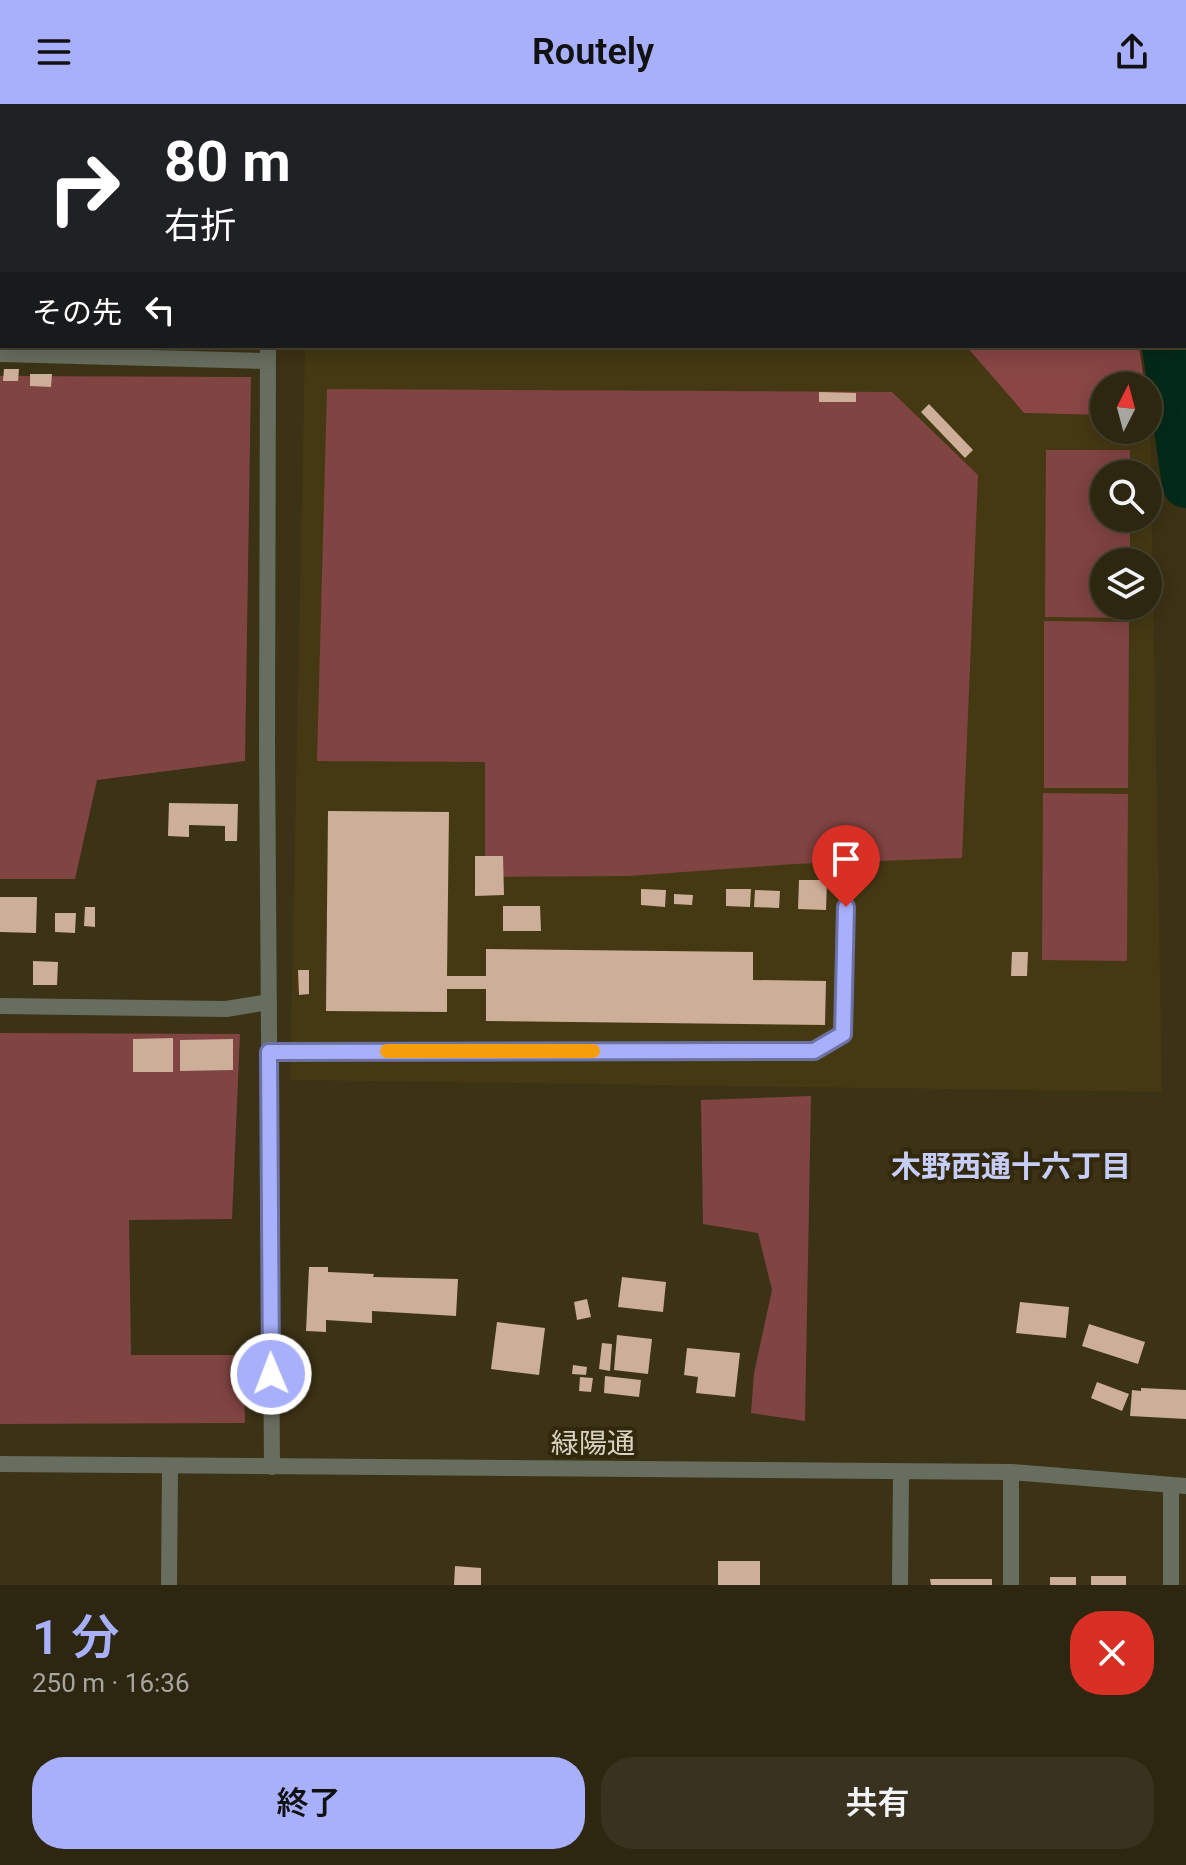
<!DOCTYPE html>
<html lang="ja">
<head>
<meta charset="utf-8">
<style>
	body { margin:0; font-family:Roboto,"Noto Sans JP",sans-serif; background:#39321e; color:#f1f3f6; height:100vh; display:flex; flex-direction:column; font-size:30px; white-space:nowrap }
	* { box-sizing:border-box; margin:0 }
	p { font-size:26px; color:#a7a59f }
	.icon { flex:none; width:44px; height:44px; fill:none; stroke:currentColor; stroke-width:2; stroke-linecap:round; stroke-linejoin:round }
	.map { position:relative; height:1481px; overflow:hidden }
	.panel { display:flex; flex-direction:column; background:#2d2610; flex:1 }
	.panel>* { flex:none }
	.top-card { position:absolute; left:0px; top:0px; width:1186px; height:244px; box-shadow:0 4px 20px #0003,0 0 0 2px #484330; background:#202124; color:#fff; overflow:hidden }
	.needle { width:52px; rotate:6deg }
	.controls { position:absolute; left:1090px; top:268px; display:grid; gap:16px }
	.controls a { display:grid; place-items:center; width:72px; height:72px; border-radius:50%; background:#2d2610; box-shadow:0 4px 20px #0003,0 0 0 2px #484330; font-size:40px }
	.pin { position:absolute; display:grid; place-items:center; width:68px; height:68px; color:#fff; margin:-82px -34px; border-radius:50% 50% 50% 0; rotate:-45deg; box-shadow:0 0 8px #0007 }
	.pin .icon { rotate:45deg }
	.me { position:absolute; width:88px; margin:-44px; rotate:359deg; stroke-linejoin:round; filter:drop-shadow(0 0 6px #0008) }
	.turn { display:flex; align-items:center; gap:28px; height:168px; padding:0 32px; font-size:36px }
	.turn .icon { width:104px; height:104px; stroke-width:2.5 }
	.turn b { display:block; font-size:56px; line-height:68px }
	.then { display:flex; align-items:center; height:76px; padding:0 32px; background:#0003; gap:16px; font-size:30px }
	.round { display:grid; place-items:center; flex:none; width:84px; height:84px; border-radius:32px; background:#39321e }
	.summary { display:flex; align-items:center; justify-content:space-between; height:136px; padding:0 32px }
	h1 { font-size:48px; font-weight:600; line-height:60px; color:#a8b0fc }
	.button { display:flex; gap:16px; margin-top:auto; padding:16px 32px }
	.button a { flex:1; height:92px; border-radius:32px; background:#a8b0fc; color:#111; font-size:32px; font-weight:600; line-height:92px; text-align:center }
	.button a+a { background:#39321e; color:#f1f3f6 }
	header { display:flex; justify-content:space-between; align-items:center; height:104px; padding:0 32px; background:#a8b0fc; color:#111; font-size:36px; font-weight:600 }
	.map>svg:first-child { display:block }
	.built { fill:#453913; fill-rule:evenodd }
	.green { fill:#804442 }
	.forest { fill:#894645 }
	.lines { fill:none; stroke-linecap:round; stroke-linejoin:round }
	.river { stroke:#032a19; stroke-width:48 }
	.building { fill:#cdae98 }
	.service { stroke:#676d5f; stroke-width:14 }
	.minor { stroke:#676d5f; stroke-width:16 }
	.tertiary { stroke:#676d5f; stroke-width:16 }
	.route-casing { stroke:#6d72a4; stroke-width:20 }
	.route { stroke:#a8b0fc; stroke-width:14 }
	.slow { stroke:#f59e0b; stroke-width:14 }
	.labels { text-anchor:middle; stroke-width:8; stroke-linejoin:round; paint-order:stroke }
	.street-label { font-size:28px; fill:#d8d2c2; stroke:#32280b }
	.neighbourhood-label { font-size:30px; font-weight:bold; fill:#c6cdf8; stroke:#32280b }
</style>
</head>
<body>
<header><svg class="icon" aria-label="menu" viewBox="0 0 24 24"><path d="M4 6h16M4 12h16M4 18h16"/></svg>Routely<svg class="icon" aria-label="share" viewBox="0 0 24 24"><path d="M12 15V3M7 8l5-5 5 5M5 13v7h14v-7"/></svg></header>
<div class="map">
<svg width="1186" height="1481" viewBox="0 0 1186 1481">
	<rect width="100%" height="100%" fill="#3c3215"/>
	<path class="built" d="M 305,242 L 966,242 L 1024,309 L 1104,311 L 1104,326 L 1148,326 L 1148,311 L 1150,311 L 1162,988 L 290,976 ZM 1104,370 L 1148,370 L 1148,414 L 1104,414 ZM 1104,458 L 1148,458 L 1148,502 L 1104,502 Z"/>
	<path class="green" d="M 0,272 L 251,273 L 245,657 L 97,676 L 75,775 L 0,775 Z
		M 327,285 L 892,288 L 978,371 L 962,754 L 794,760 L 628,772 L 485,773 L 485,658 L 317,657 Z
		M 1046,346 L 1130,346 L 1130,370 L 1104,370 L 1104,414 L 1130,414 L 1130,458 L 1104,458 L 1104,502 L 1130,502 L 1130,514 L 1045,513 Z
		M 1044,517 L 1129,518 L 1128,684 L 1044,684 Z
		M 1043,689 L 1128,690 L 1127,857 L 1042,856 Z
		M 0,929 L 240,930 L 232,1115 L 129,1116 L 131,1251 L 243,1251 L 245,1319 L 0,1320 Z
		M 811,992 L 805,1316 L 805,1317 L 751,1309 L 754,1269 L 772,1186 L 758,1129 L 703,1120 L 701,996 Z"/>
	<path class="forest" d="M 0,0 L 267,0 L 2,2 L 2,222 Z
		M 419,0 L 1056,0 L 422,2 Z
		M 966,242 L 1139,242 L 1145,282 L 1104,282 L 1104,311 L 1024,309 Z"/>
	<g class="lines">
		<path class="river" d="M 1184,103 L 1186,89
			M 1166,242 L 1186,380"/>
	</g>
	<path class="building" d="M 4,265 L 19,265 L 18,277 L 3,277 Z
		M 30,270 L 52,270 L 51,283 L 30,282 Z
		M 819,288 L 856,289 L 856,298 L 819,298 Z
		M 929,300 L 973,346 L 965,354 L 921,308 Z
		M 169,699 L 238,700 L 237,737 L 225,737 L 225,722 L 189,721 L 189,733 L 168,732 Z
		M 328,707 L 449,708 L 447,872 L 486,872 L 486,845 L 753,848 L 753,876 L 826,877 L 825,921 L 486,917 L 486,885 L 447,885 L 447,908 L 326,907 Z
		M 475,752 L 503,752 L 504,791 L 475,792 Z
		M 799,776 L 827,776 L 826,806 L 798,805 Z
		M 641,785 L 666,786 L 665,803 L 641,801 Z
		M 726,785 L 751,785 L 750,803 L 726,802 Z
		M 755,786 L 780,787 L 779,804 L 754,803 Z
		M 674,790 L 693,791 L 692,801 L 674,800 Z
		M 0,793 L 37,793 L 36,829 L 0,828 Z
		M 503,802 L 540,802 L 541,827 L 503,827 Z
		M 85,803 L 95,803 L 95,823 L 84,822 Z
		M 55,809 L 76,809 L 75,829 L 55,828 Z
		M 1012,848 L 1028,848 L 1027,872 L 1011,872 Z
		M 33,857 L 58,858 L 57,881 L 33,881 Z
		M 298,866 L 309,866 L 309,890 L 299,891 Z
		M 173,934 L 173,968 L 133,968 L 133,935 Z
		M 233,935 L 233,966 L 180,967 L 180,936 Z
		M 309,1163 L 328,1163 L 328,1168 L 374,1170 L 373,1173 L 458,1175 L 456,1212 L 372,1207 L 372,1219 L 326,1216 L 326,1228 L 306,1227 Z
		M 622,1173 L 666,1178 L 663,1208 L 618,1203 Z
		M 587,1195 L 591,1213 L 577,1216 L 574,1198 Z
		M 1020,1198 L 1069,1203 L 1066,1234 L 1016,1229 Z
		M 497,1218 L 545,1224 L 539,1271 L 491,1265 Z
		M 1089,1220 L 1145,1238 L 1138,1260 L 1082,1242 Z
		M 617,1231 L 652,1235 L 648,1270 L 614,1266 Z
		M 602,1239 L 612,1240 L 610,1267 L 599,1265 Z
		M 687,1244 L 740,1249 L 735,1293 L 696,1289 L 698,1273 L 684,1271 Z
		M 573,1261 L 587,1263 L 586,1271 L 572,1270 Z
		M 605,1272 L 641,1276 L 639,1293 L 604,1289 Z
		M 580,1273 L 593,1274 L 591,1288 L 579,1287 Z
		M 1097,1278 L 1129,1290 L 1122,1307 L 1091,1294 Z
		M 1141,1284 L 1186,1286 L 1186,1315 L 1130,1312 L 1132,1286 L 1141,1287 Z
		M 718,1457 L 760,1457 L 760,1481 L 718,1481 Z
		M 455,1462 L 481,1464 L 481,1481 L 454,1481 Z
		M 1091,1472 L 1126,1472 L 1126,1481 L 1091,1481 Z
		M 1050,1473 L 1076,1473 L 1076,1481 L 1050,1481 Z
		M 930,1475 L 992,1475 L 992,1481 L 931,1481 Z"/>
	<g class="lines">
		<path class="service" d="M 269,948 L 814,947 L 843,930 L 847,771"/>
		<path class="minor" d="M 268,242 L 267,639 L 272,1363
			M 0,250 L 267,257
			M 0,902 L 226,905 L 269,898
			M 1171,1382 L 1171,1481
			M 169,1481 L 170,1362
			M 900,1481 L 901,1368
			M 1011,1481 L 1011,1368"/>
		<path class="tertiary" d="M 0,1360 L 1011,1368 L 1186,1382"/>
	</g>
	<g class="lines">
		<defs>
			<path id="route" d="M 271,1270 L 269,948 L 814,947 L 843,930 L 846,803"/>
		</defs>
		<use href="#route" class="route-casing"/>
		<use href="#route" class="route"/>
		<path class="slow" d="M 387,947 L 593,947"/>
	</g>
	<g class="labels">
		<g class="street-label">
			<text x="593" y="1349">緑陽通</text>
		</g>
		<g class="neighbourhood-label">
			<text x="1011" y="1073">木野西通十六丁目</text>
		</g>
	</g>
</svg>
<div class="controls">
<a><svg class="needle" viewBox="-14 -14 28 28"><path d="M0-13l5 13h-10z" fill="#e53935"/><path d="M0 13l5-13h-10z" fill="#a7a59f"/></svg></a>
<a><svg class="icon" aria-label="search" viewBox="0 0 24 24"><circle cx="10" cy="10" r="6"/><path d="M15 15l6 6"/></svg></a>
<a><svg class="icon" aria-label="layers" viewBox="0 0 24 24"><path d="M12 4l9 5-9 5-9-5zM3 14l9 5 9-5"/></svg></a>
</div>
<div class="pin" style="left:846px;top:803px;background:#d93025"><svg class="icon" aria-label="arrive" viewBox="0 0 24 24"><path d="M6 21V4h12l-3 4 3 4H6"/></svg></div>
<svg class="me" style="left:271px;top:1270px" viewBox="-20 -20 40 40"><circle r="17" fill="#a8b0fc" stroke="#fff" stroke-width="3"/><path d="M0-11L8 9 0 5-8 9z" fill="#fff"/></svg>
<div class="top-card">
<div class="turn"><svg class="icon" aria-label="right" viewBox="0 0 24 24"><path d="M7 20v-9h11M14 6l5 5-5 5"/></svg><div><b>80 m</b>右折</div></div>
<div class="then">その先<svg class="icon" aria-label="left" viewBox="0 0 24 24"><path d="M17 20v-9H6M10 6l-5 5 5 5"/></svg></div>
</div>
</div>
<section class="panel">
<div class="summary"><div><h1>1 分</h1><p>250 m · 16:36</p></div><a class="round" style="background:#d93025;color:#fff"><svg class="icon" aria-label="close" viewBox="0 0 24 24"><path d="M6 6l12 12M18 6L6 18"/></svg></a></div>
<div class="button"><a>終了</a><a>共有</a></div>
</section>
</body>
</html>
